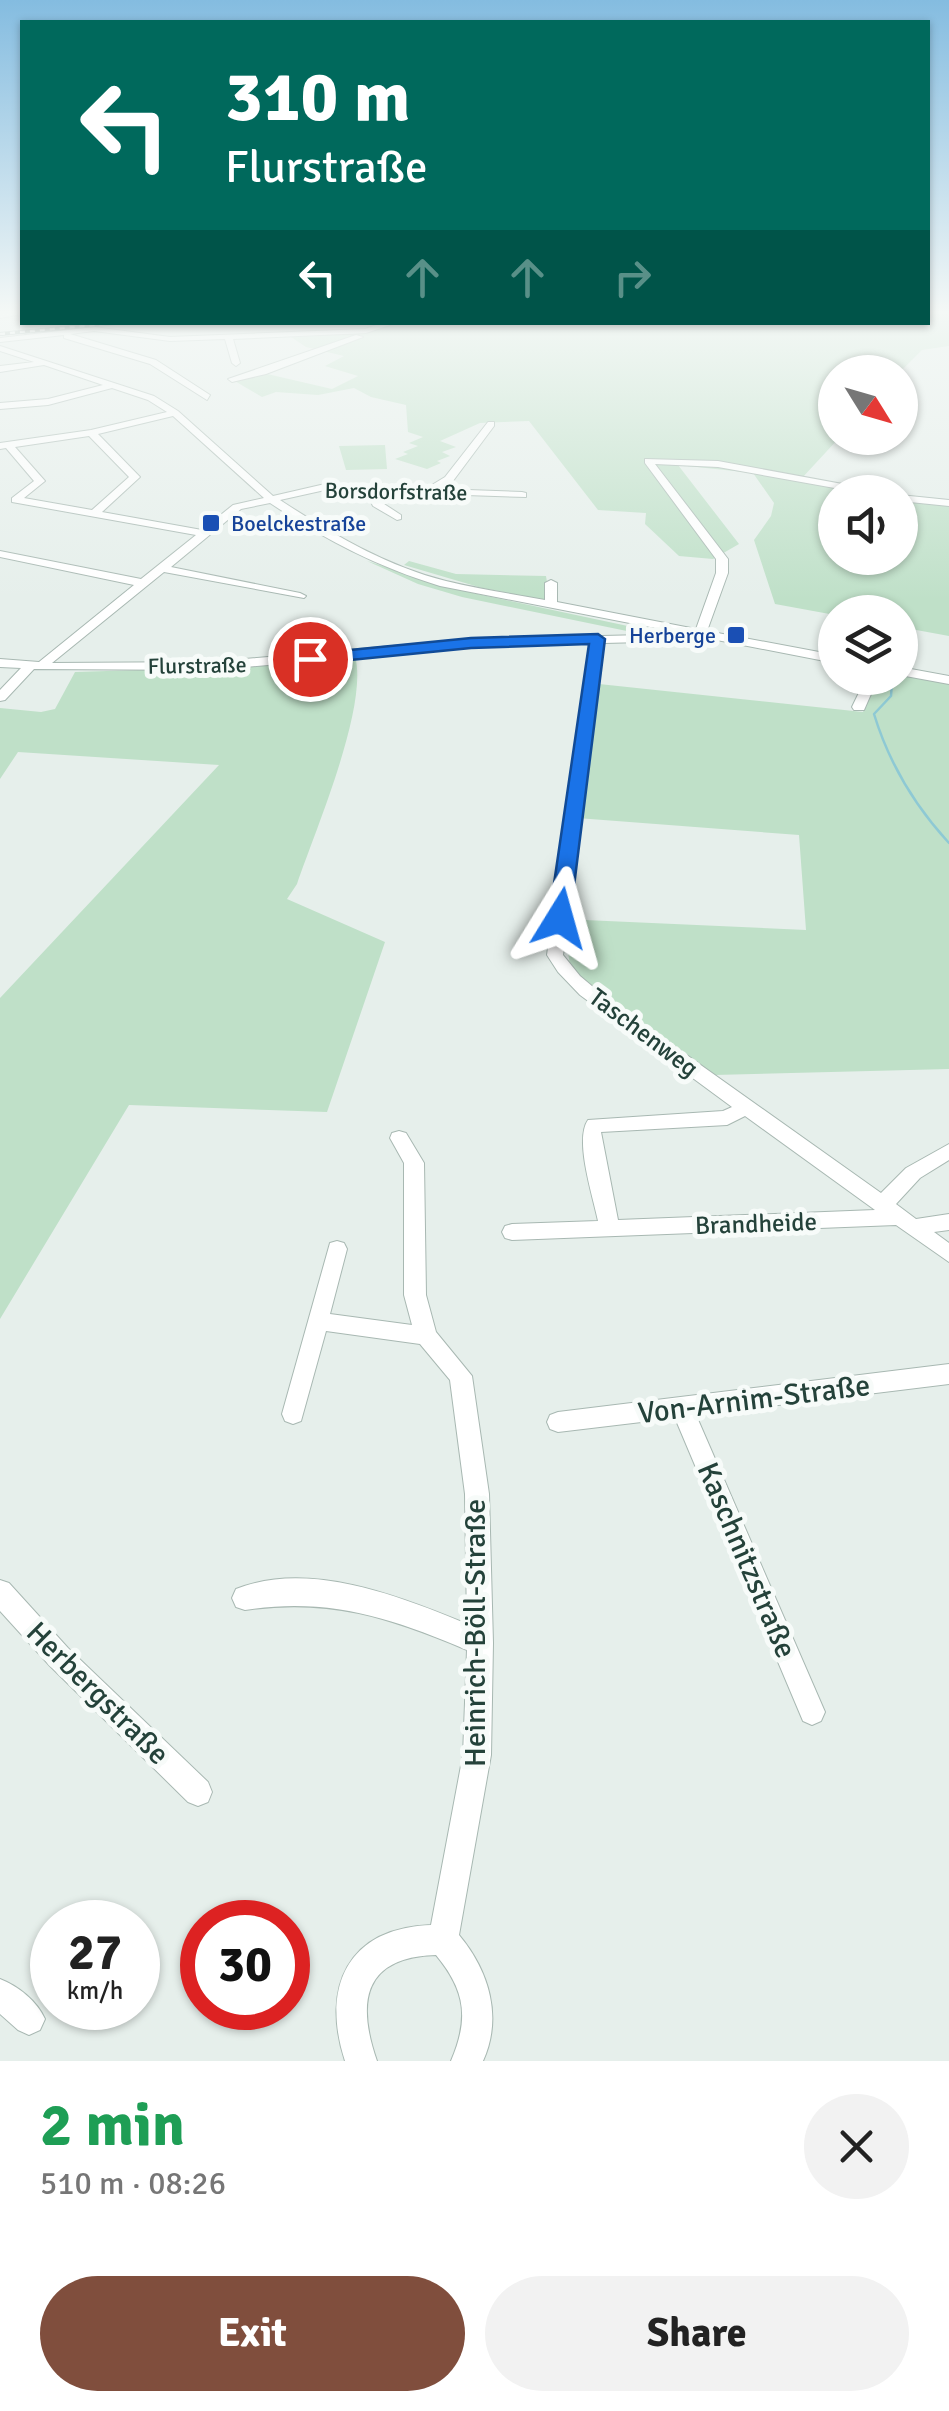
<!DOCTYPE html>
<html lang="en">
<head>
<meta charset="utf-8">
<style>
	body { margin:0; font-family:Signika,sans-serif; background:#f2f2f2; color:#222; height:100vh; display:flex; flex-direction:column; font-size:38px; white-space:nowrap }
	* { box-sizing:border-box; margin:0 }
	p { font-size:32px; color:#767676 }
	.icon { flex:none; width:55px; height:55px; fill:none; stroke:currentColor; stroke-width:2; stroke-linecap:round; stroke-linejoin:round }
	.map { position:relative; height:2061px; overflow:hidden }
	.drawer { display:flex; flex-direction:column; background:#fff; flex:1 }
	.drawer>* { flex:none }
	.banner { position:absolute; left:20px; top:20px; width:910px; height:305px; border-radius:0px; box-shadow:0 2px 8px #0004; background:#00695c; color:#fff; overflow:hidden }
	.needle { width:65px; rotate:127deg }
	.tools { position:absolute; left:818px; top:355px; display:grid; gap:20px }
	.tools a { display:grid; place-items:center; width:100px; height:100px; border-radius:50%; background:#fff; box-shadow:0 2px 8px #0004; font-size:50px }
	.speed { position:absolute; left:30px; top:1900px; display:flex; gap:20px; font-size:50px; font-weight:700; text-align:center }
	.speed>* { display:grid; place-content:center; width:130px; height:130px; border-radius:50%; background:#fff; box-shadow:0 2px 8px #0004; line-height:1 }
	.speed small { font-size:25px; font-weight:400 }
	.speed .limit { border:15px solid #d22; background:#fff; color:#111 }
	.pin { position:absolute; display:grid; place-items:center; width:85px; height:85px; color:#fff; margin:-42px; border:5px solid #fff; border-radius:50%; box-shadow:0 2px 10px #0007 }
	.me { position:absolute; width:110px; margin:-55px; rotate:8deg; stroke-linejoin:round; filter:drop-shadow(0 0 8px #0008) }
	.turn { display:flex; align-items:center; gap:35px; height:210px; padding:0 40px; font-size:45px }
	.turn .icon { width:130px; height:130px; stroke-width:2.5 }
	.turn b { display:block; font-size:70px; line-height:85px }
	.lanes { display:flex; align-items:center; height:95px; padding:0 40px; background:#0003; justify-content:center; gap:50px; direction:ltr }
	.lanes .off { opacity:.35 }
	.round { display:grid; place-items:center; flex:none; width:105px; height:105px; border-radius:52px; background:#f2f2f2 }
	.head { display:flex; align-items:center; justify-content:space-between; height:170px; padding:0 40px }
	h1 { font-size:60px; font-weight:700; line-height:75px; color:#1e9e55 }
	.cta { display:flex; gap:20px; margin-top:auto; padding:20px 40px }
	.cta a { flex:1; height:115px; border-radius:60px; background:#804e3d; color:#fff; font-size:40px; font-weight:700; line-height:115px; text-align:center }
	.cta a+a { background:#f2f2f2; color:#222 }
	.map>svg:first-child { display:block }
	.green { fill:#bfe0c8 }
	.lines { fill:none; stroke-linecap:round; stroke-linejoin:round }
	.stream { stroke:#8ec9d4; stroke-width:2.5 }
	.minor-casing { stroke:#a8b8b2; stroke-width:2 }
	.minor { fill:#fff; fill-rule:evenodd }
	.rail-casing { stroke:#5f7d75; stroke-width:4 }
	.rail { stroke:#f7fbf9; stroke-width:2.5; stroke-dasharray:5; stroke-linecap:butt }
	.route { fill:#1a73e8; stroke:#114b97; stroke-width:2.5 }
	.transit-dot { fill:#1a4fb4; stroke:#f7fbf9; stroke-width:4 }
	.labels { text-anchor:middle; stroke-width:10; stroke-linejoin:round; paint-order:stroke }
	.far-street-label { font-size:22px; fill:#24423a; stroke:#f7fbf9 }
	.far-transit-label { font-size:22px; fill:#164399; stroke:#f7fbf9; text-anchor:start }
	.street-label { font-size:25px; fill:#24423a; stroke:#f7fbf9 }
	.near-street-label { font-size:30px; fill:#24423a; stroke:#f7fbf9 }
</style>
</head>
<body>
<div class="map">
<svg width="949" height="2061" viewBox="0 0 949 2061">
	<rect width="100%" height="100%" fill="#e6efeb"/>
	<path class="green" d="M 928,311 L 949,311 L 949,346 L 922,350 L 900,372 L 835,372 L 835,438 L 839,438 L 802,478 L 755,473 L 859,492 L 835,492 L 835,558 L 900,558 L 900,500 L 949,506 L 949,636 L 900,627 L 900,612 L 835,615 L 775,604 L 754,540 L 771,516 L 774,503 L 753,473 L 678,465 L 739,544 L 713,559 L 679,556 L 645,524 L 646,513 L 598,510 L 529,421 L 480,423 L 440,441 L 456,447 L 442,452 L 450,456 L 437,461 L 441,463 L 427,469 L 395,459 L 408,454 L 403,452 L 418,446 L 409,443 L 423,437 L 408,432 L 406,405 L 371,397 L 354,388 L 318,395 L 276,392 L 262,397 L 233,380 L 263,373 L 332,389 L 358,376 L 325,366 L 344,356 L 306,347 L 288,335 L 370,331 L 400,323 L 928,322 Z
		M 385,445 L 387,469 L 346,470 L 339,446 Z
		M 367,561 L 473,593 L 670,635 L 651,636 L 462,597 L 418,584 Z
		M 409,561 L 456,574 L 546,576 L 550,601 L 482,588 L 404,565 Z
		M 355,656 C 369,706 315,831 297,884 L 287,899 L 385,942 L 327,1112 L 129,1105 L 0,1319 L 0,998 L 219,765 L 18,752 L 0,779 L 0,708 L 41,712 L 55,709 L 75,672 L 260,666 Z
		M 900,675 L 949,684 L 949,1069 L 714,1075 L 571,970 L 562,919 L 806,930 L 799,835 L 577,818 L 599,684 L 863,712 L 873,678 Z"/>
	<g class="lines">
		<path class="stream" d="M 892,682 L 891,696 L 874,714 C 889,763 914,805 949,843"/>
		<defs>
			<path id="minor" d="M 22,311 L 22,314 L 0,318 L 0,314 Z
				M 385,322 L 399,322 L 366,333 L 233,339 L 240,363 L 236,366 L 232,363 L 225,339 L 170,341 L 94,331 L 70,334 L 156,360 L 210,395 L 207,400 L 150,364 L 64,338 L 64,335 L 0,342 L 0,338 L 94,327 L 170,337 L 365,329 Z
				M 356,335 L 363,337 L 266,374 L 232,382 L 228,379 Z
				M 0,346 L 154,396 L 178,411 L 273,496 L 325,484 L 427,488 L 445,477 L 488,422 L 494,422 L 494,426 L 453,481 L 440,489 L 522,492 L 526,493 L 526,497 L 377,492 L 381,502 L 401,515 L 401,519 L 397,520 L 373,506 L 366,492 L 325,490 L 280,500 C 332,534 386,566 446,581 C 479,589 512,594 545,600 L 545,583 L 551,580 L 557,583 L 557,602 L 696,629 L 716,573 L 716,559 L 645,463 L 645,459 L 718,461 L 875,490 L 876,492 L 857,492 L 718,467 L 655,464 L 728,559 L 728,573 L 707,631 L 835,655 L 835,663 L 440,586 C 375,566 326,540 270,503 L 241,509 L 171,567 L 300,593 L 306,596 L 304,598 L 164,572 L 52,663 L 212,662 L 471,639 L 686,634 L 686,640 L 682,641 L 604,643 L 563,955 L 580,976 L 605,997 L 881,1193 L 906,1168 L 949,1144 L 949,1160 L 920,1178 L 896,1204 L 916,1219 L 949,1214 L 949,1230 L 934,1232 L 949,1243 L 949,1262 L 896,1225 L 512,1240 L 505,1238 L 502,1232 L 505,1226 L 512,1224 L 598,1221 C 593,1196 574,1140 588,1120 L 723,1111 L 732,1107 L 580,995 L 558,972 L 547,955 L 591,643 L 471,647 L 212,670 L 34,669 L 5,700 L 0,701 L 0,690 L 21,668 L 0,667 L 0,659 L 39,662 L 134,585 L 0,557 L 0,551 L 141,579 L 196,535 L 12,502 L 12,498 L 34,481 L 6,448 L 0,449 L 0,443 L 91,430 L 167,412 L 148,400 L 112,388 L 48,405 L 0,409 L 0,403 L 48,399 L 103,385 L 44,365 L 0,372 L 0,366 L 34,362 L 0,351 ZM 173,416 L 264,498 L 233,505 L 202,530 L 102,512 L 140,477 L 98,434 ZM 89,436 L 129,477 L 92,510 L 24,498 L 45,481 L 15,447 ZM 745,1116 L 875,1210 L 618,1220 L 601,1132 L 727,1125 Z
				M 900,495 L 949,500 L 949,506 L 900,501 Z
				M 900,667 L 949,676 L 949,684 L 900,675 Z
				M 866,678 L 878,678 L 864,710 L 854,710 L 852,707 Z
				M 399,1131 L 406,1133 L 424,1163 L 426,1295 L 436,1332 L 472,1376 L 489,1494 L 493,1643 L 491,1755 L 459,1935 C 489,1971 503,2017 483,2061 L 451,2061 C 469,2019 466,1991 436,1955 C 364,1957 356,2001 377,2061 L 345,2061 C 321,1988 347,1928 431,1925 L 463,1755 L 467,1650 C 391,1618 329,1597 245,1610 L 236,1607 L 232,1598 L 236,1589 C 308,1560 400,1596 467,1624 L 465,1494 L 450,1380 L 420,1344 L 326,1331 L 301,1421 L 293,1424 L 285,1421 L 282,1414 L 330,1243 L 337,1241 L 344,1243 L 347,1249 L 330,1314 L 412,1325 L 404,1295 L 404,1163 L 390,1138 L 392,1133 Z
				M 949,1364 L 949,1384 L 696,1415 L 825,1712 L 821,1721 L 812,1725 L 803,1721 L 675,1418 L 558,1432 L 550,1429 L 547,1422 L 550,1415 L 558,1412 Z
				M 0,1580 L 9,1583 L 68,1648 L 208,1782 L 212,1792 L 208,1802 L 198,1806 L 188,1802 L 50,1666 L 0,1611 Z
				M 0,1979 C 18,1986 37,2001 45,2019 L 40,2030 L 29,2035 L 18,2030 L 0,2014 Z"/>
		</defs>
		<use href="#minor" class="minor-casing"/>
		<use href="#minor" class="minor"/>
		<defs>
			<path id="rail" d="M 0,334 L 126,322"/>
		</defs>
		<use href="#rail" class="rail-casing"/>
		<use href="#rail" class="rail"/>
	</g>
	<linearGradient id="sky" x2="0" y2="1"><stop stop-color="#84bce0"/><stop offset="0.52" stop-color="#f4f8f6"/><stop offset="1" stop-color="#f4f8f6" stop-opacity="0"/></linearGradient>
	<rect width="949" height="600" fill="url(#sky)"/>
	<path class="route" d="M 598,634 L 605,639 L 570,918 L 560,925 L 549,918 L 589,644 L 471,648 L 310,664 L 302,659 L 310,654 L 471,638 Z"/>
	<g class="transit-dot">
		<rect x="201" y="513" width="20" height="20" rx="5"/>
		<rect x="726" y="625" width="20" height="20" rx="5"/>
	</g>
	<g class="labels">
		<g class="far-street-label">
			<text transform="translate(396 491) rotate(1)" y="8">Borsdorfstraße</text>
			<text transform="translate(197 665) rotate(-1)" y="8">Flurstraße</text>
		</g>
		<g class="far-transit-label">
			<text x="231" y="531">Boelckestraße</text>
			<text x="716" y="643" text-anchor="end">Herberge</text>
		</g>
		<g class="street-label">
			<text transform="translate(644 1032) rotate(37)" y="9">Taschenweg</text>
			<text transform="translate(756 1223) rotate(-2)" y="9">Brandheide</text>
		</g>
		<g class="near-street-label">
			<text transform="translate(754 1399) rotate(-7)" y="10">Von-Arnim-Straße</text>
			<text transform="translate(747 1560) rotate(67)" y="10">Kaschnitzstraße</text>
			<text transform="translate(475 1633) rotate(-90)" y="10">Heinrich-Böll-Straße</text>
			<text transform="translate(98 1693) rotate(45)" y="10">Herbergstraße</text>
		</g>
	</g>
</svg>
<div class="tools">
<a><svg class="needle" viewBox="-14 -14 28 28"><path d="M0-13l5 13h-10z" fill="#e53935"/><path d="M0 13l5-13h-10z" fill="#767676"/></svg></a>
<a><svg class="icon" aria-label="sound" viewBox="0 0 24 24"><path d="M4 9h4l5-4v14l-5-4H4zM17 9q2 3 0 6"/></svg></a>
<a><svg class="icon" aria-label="layers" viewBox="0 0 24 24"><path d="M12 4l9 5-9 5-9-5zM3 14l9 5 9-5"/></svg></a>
</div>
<div class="speed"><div>27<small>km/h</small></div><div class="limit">30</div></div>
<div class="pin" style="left:310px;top:659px;background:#d93025"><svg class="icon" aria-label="arrive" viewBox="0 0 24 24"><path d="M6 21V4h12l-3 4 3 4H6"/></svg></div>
<svg class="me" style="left:560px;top:918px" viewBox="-20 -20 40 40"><path d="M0-17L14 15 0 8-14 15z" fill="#1a73e8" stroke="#fff" stroke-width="4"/></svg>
<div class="banner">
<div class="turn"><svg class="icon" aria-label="left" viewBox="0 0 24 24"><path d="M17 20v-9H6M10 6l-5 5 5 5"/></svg><div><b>310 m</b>Flurstraße</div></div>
<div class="lanes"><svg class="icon" aria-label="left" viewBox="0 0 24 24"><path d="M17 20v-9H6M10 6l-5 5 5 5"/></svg><svg class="icon off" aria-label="ahead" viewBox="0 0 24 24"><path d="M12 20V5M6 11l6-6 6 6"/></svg><svg class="icon off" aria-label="ahead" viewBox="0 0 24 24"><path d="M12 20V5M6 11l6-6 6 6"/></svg><svg class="icon off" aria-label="right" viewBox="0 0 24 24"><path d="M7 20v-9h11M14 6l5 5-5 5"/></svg></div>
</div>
</div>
<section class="drawer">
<div class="head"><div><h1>2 min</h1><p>510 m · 08:26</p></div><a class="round"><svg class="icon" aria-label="close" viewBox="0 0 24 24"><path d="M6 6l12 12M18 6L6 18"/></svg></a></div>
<div class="cta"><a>Exit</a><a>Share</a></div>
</section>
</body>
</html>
